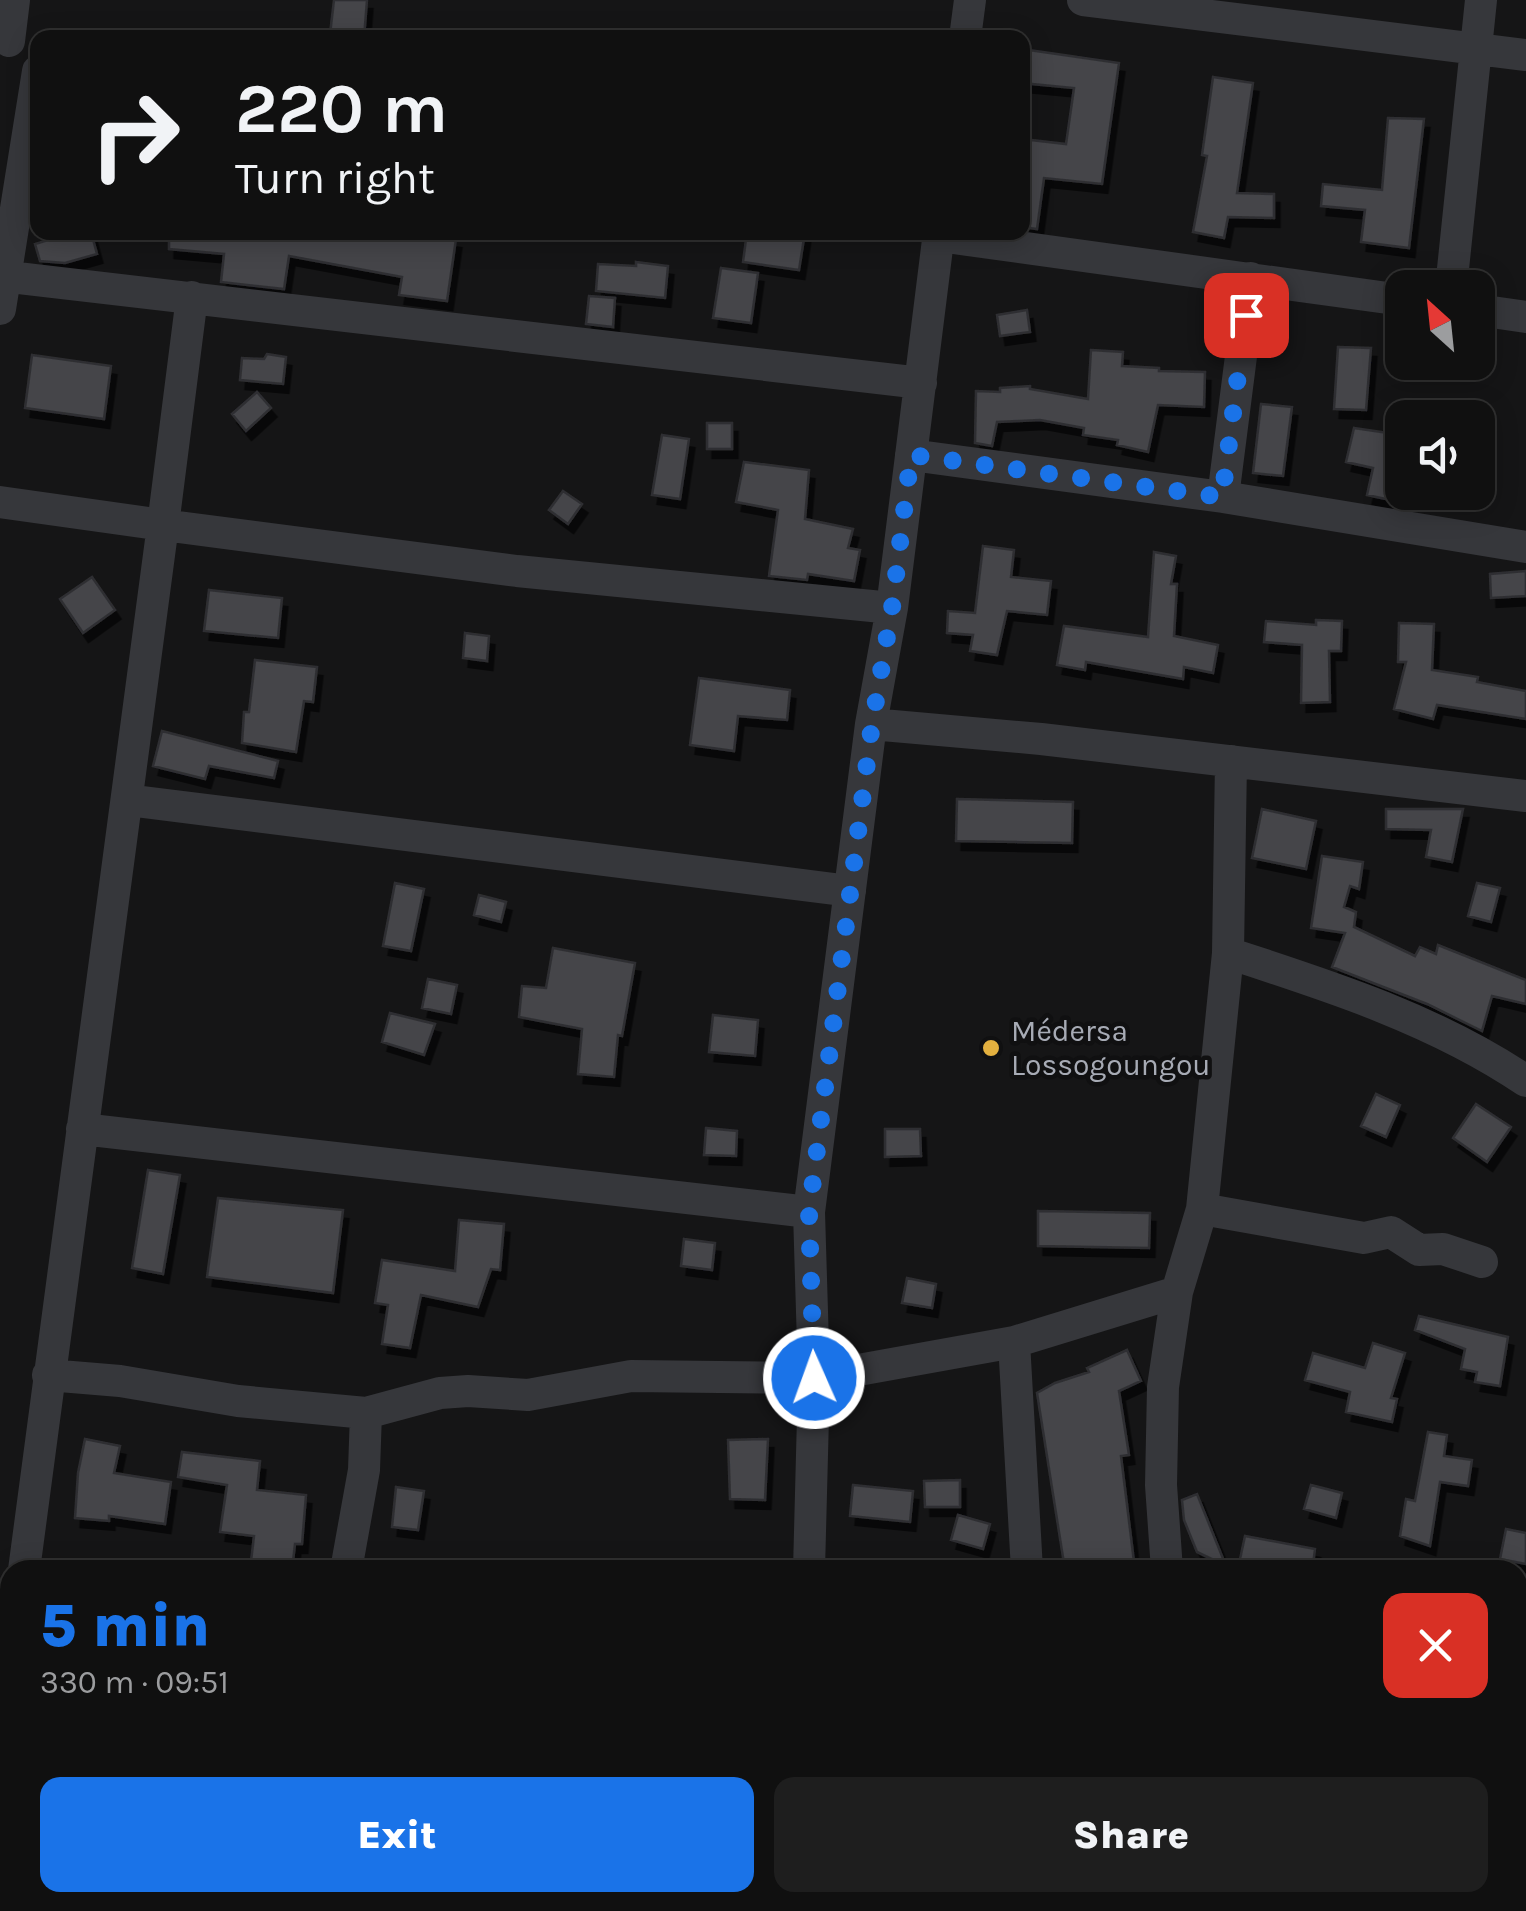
<!DOCTYPE html>
<html lang="en">
<head>
<meta charset="utf-8">
<style>
	body { margin:0; font-family:Karla,sans-serif; background:#1e1e1e; color:#f1f3f6; height:100vh; display:flex; flex-direction:column; font-size:38px; white-space:nowrap }
	* { box-sizing:border-box; margin:0 }
	p { font-size:32px; color:#9c9d9f }
	.icon { flex:none; width:55px; height:55px; fill:none; stroke:currentColor; stroke-width:2; stroke-linecap:round; stroke-linejoin:round }
	.map { position:relative; flex:1; overflow:hidden }
	.sheet { position:absolute; left:0px; top:1560px; width:1528px; height:352px; display:flex; flex-direction:column; background:#101010; border-radius:30px 30px 0 0; box-shadow:0 5px 25px #0003,0 0 0 2px #303030 }
	.sheet>* { flex:none }
	.top-card { position:absolute; left:30px; top:30px; width:1000px; height:210px; border-radius:20px; box-shadow:0 5px 25px #0003,0 0 0 2px #303030; background:#101010; color:#f1f3f6; overflow:hidden }
	.needle { width:65px; rotate:333deg }
	.buttons { position:absolute; left:1385px; top:270px; display:grid; gap:20px }
	.buttons a { display:grid; place-items:center; width:110px; height:110px; border-radius:20px; background:#101010; box-shadow:0 5px 25px #0003,0 0 0 2px #303030; font-size:50px }
	.pin { position:absolute; display:grid; place-items:center; width:85px; height:85px; color:#fff; margin:-42px; border-radius:20px; box-shadow:0 5px 15px #0006 }
	.me { position:absolute; width:110px; margin:-55px; rotate:358deg; stroke-linejoin:round; filter:drop-shadow(0 0 8px #0008) }
	.turn { display:flex; align-items:center; gap:35px; height:210px; padding:0 40px; font-size:45px }
	.turn .icon { width:130px; height:130px; stroke-width:2.5 }
	.turn b { display:block; font-size:70px; line-height:85px }
	.round { display:grid; place-items:center; flex:none; width:105px; height:105px; border-radius:20px; background:#1e1e1e }
	.summary { display:flex; align-items:center; justify-content:space-between; height:170px; padding:0 40px }
	h1 { font-size:60px; font-weight:800; line-height:75px; color:#1a73e8 }
	.button { display:flex; gap:20px; margin-top:auto; padding:20px 40px }
	.button a { flex:1; height:115px; border-radius:20px; background:#1a73e8; color:#fff; font-size:40px; font-weight:800; line-height:115px; text-align:center }
	.button a+a { background:#1e1e1e; color:#f1f3f6 }
	.map>svg:first-child { display:block }
	.building { fill:#444549; stroke:#2f2f32; stroke-width:2.5; filter:url(#shadow) }
	.lines { fill:none; stroke-linecap:round; stroke-linejoin:round }
	.street { stroke:#36373b; stroke-width:32 }
	.secondary { stroke:#44464b; stroke-width:45 }
	.route { stroke:#1a73e8; stroke-width:18; stroke-dasharray:0 32.4 }
	.poi-dot { fill:#e3b03f; stroke:#101011; stroke-width:4 }
	.labels { text-anchor:middle; stroke-width:9; stroke-linejoin:round; paint-order:stroke }
	.poi-label { font-size:30px; fill:#a7abb5; stroke:#101011; text-anchor:start }
</style>
</head>
<body>
<div class="map">
<svg width="1526" height="1911" viewBox="0 0 1526 1911">
	<defs>
		<filter id="shadow"><feDropShadow dx="5.5" dy="9" stdDeviation="0" flood-color="#0009"/></filter>
	</defs>
	<rect width="100%" height="100%" fill="#151516"/>
	<path class="building" d="M 334,0 L 367,0 L 364,38 L 330,34 Z
		M 1022,49 L 1119,63 L 1102,184 L 1044,178 L 1037,229 L 1022,227 L 1022,139 L 1066,144 L 1074,88 L 1022,83 Z
		M 1213,77 L 1253,83 L 1237,193 L 1274,194 L 1274,218 L 1228,217 L 1224,238 L 1193,232 L 1207,156 L 1202,155 Z
		M 1388,118 L 1424,119 L 1409,248 L 1361,242 L 1365,210 L 1321,206 L 1323,184 L 1382,190 Z
		M 74,232 L 91,232 L 97,254 L 65,263 L 40,261 L 35,244 Z
		M 169,232 L 400,232 L 456,239 L 447,301 L 399,295 L 402,277 L 289,256 L 284,289 L 221,282 L 224,254 L 169,249 Z
		M 747,232 L 805,232 L 799,270 L 743,262 Z
		M 636,262 L 668,266 L 665,298 L 596,291 L 598,264 L 636,266 Z
		M 721,268 L 758,273 L 751,323 L 713,318 Z
		M 589,296 L 615,298 L 613,327 L 586,324 Z
		M 1027,310 L 1030,332 L 1000,336 L 997,315 Z
		M 1338,347 L 1371,348 L 1366,410 L 1334,409 Z
		M 1091,350 L 1123,352 L 1122,366 L 1159,368 L 1159,371 L 1205,372 L 1204,407 L 1158,405 L 1148,452 L 1117,445 L 1118,440 L 1083,435 L 1084,428 L 1040,420 L 997,422 L 992,446 L 975,443 L 976,391 L 1000,392 L 1000,388 L 1030,386 L 1030,389 L 1088,399 Z
		M 267,354 L 286,357 L 283,384 L 240,380 L 242,358 L 264,359 Z
		M 32,355 L 111,366 L 104,419 L 25,408 Z
		M 257,392 L 271,408 L 246,431 L 232,414 Z
		M 1261,404 L 1292,407 L 1283,476 L 1253,473 Z
		M 707,423 L 732,423 L 732,449 L 707,449 Z
		M 1354,428 L 1402,435 L 1402,470 L 1395,501 L 1367,495 L 1373,468 L 1346,462 Z
		M 662,435 L 689,439 L 680,499 L 652,495 Z
		M 744,462 L 809,470 L 805,519 L 853,529 L 848,548 L 860,550 L 854,581 L 808,574 L 807,580 L 769,576 L 778,510 L 736,502 Z
		M 563,491 L 582,504 L 568,524 L 549,510 Z
		M 983,546 L 1014,550 L 1011,577 L 1051,581 L 1047,615 L 1007,611 L 997,655 L 970,651 L 973,635 L 947,633 L 948,611 L 975,613 Z
		M 1154,552 L 1176,556 L 1171,584 L 1177,584 L 1174,636 L 1218,645 L 1213,673 L 1184,667 L 1183,679 L 1086,662 L 1085,670 L 1057,665 L 1064,626 L 1148,637 Z
		M 1526,571 L 1526,596 L 1491,598 L 1490,574 Z
		M 92,577 L 115,610 L 83,633 L 60,599 Z
		M 209,590 L 282,598 L 278,638 L 204,631 Z
		M 1316,620 L 1342,621 L 1341,651 L 1329,651 L 1330,702 L 1301,703 L 1302,645 L 1264,642 L 1266,621 L 1316,625 Z
		M 1399,623 L 1434,624 L 1432,670 L 1478,677 L 1477,682 L 1526,691 L 1526,719 L 1437,705 L 1433,719 L 1394,709 L 1406,662 L 1398,662 Z
		M 465,633 L 489,636 L 487,661 L 463,658 Z
		M 255,660 L 317,667 L 313,702 L 304,701 L 296,752 L 242,743 L 244,712 L 249,712 Z
		M 699,678 L 790,690 L 787,720 L 738,716 L 734,751 L 690,745 Z
		M 162,731 L 278,761 L 274,778 L 209,766 L 205,779 L 153,766 Z
		M 957,799 L 1073,802 L 1072,843 L 956,841 Z
		M 1262,809 L 1316,821 L 1306,869 L 1252,858 Z
		M 1386,809 L 1463,809 L 1452,862 L 1426,857 L 1431,830 L 1386,829 Z
		M 1322,856 L 1363,862 L 1359,889 L 1350,886 L 1344,907 L 1356,912 L 1354,927 L 1415,956 L 1420,947 L 1436,954 L 1438,945 L 1526,980 L 1526,1004 L 1492,996 L 1482,1031 L 1427,1004 L 1332,967 L 1345,933 L 1311,928 Z
		M 395,883 L 424,889 L 411,951 L 383,946 Z
		M 1477,883 L 1500,888 L 1491,922 L 1468,916 Z
		M 479,895 L 506,902 L 501,922 L 474,915 Z
		M 553,948 L 635,963 L 622,1036 L 618,1035 L 614,1077 L 578,1074 L 582,1029 L 519,1017 L 522,986 L 546,988 Z
		M 428,979 L 457,985 L 451,1014 L 422,1008 Z
		M 390,1013 L 435,1024 L 424,1055 L 382,1042 Z
		M 713,1015 L 758,1020 L 755,1056 L 709,1052 Z
		M 1376,1094 L 1400,1105 L 1386,1137 L 1361,1126 Z
		M 1476,1104 L 1511,1127 L 1487,1162 L 1453,1138 Z
		M 706,1128 L 737,1131 L 736,1156 L 704,1155 Z
		M 885,1129 L 920,1129 L 921,1156 L 885,1157 Z
		M 148,1170 L 180,1175 L 163,1274 L 132,1268 Z
		M 218,1198 L 343,1210 L 333,1293 L 207,1277 Z
		M 1038,1211 L 1150,1213 L 1149,1248 L 1038,1246 Z
		M 459,1220 L 504,1224 L 500,1270 L 491,1269 L 478,1307 L 421,1295 L 410,1348 L 382,1344 L 388,1305 L 375,1303 L 382,1260 L 455,1271 Z
		M 684,1239 L 715,1243 L 712,1270 L 681,1266 Z
		M 907,1278 L 936,1284 L 932,1308 L 902,1303 Z
		M 1419,1316 L 1508,1337 L 1500,1386 L 1475,1382 L 1477,1372 L 1461,1369 L 1465,1349 L 1415,1330 Z
		M 1373,1343 L 1405,1353 L 1391,1398 L 1397,1399 L 1392,1422 L 1346,1412 L 1350,1392 L 1305,1380 L 1313,1353 L 1365,1368 Z
		M 1127,1350 L 1141,1381 L 1119,1391 L 1129,1455 L 1121,1456 L 1135,1570 L 1065,1570 L 1037,1393 L 1055,1383 L 1089,1372 L 1087,1368 Z
		M 1428,1432 L 1447,1435 L 1444,1456 L 1472,1460 L 1468,1486 L 1440,1482 L 1430,1546 L 1400,1536 L 1406,1499 L 1415,1501 Z
		M 85,1439 L 120,1446 L 114,1473 L 171,1482 L 165,1524 L 109,1516 L 109,1521 L 75,1518 L 78,1473 Z
		M 768,1439 L 765,1500 L 730,1499 L 728,1440 Z
		M 182,1452 L 260,1461 L 257,1490 L 306,1495 L 302,1544 L 295,1544 L 292,1570 L 250,1570 L 254,1536 L 220,1532 L 227,1485 L 178,1477 Z
		M 960,1480 L 960,1507 L 925,1507 L 924,1481 Z
		M 853,1485 L 913,1491 L 910,1522 L 850,1516 Z
		M 1311,1485 L 1342,1493 L 1336,1518 L 1304,1509 Z
		M 396,1487 L 424,1491 L 418,1530 L 392,1527 Z
		M 1197,1494 L 1226,1566 L 1197,1552 L 1184,1520 L 1182,1500 Z
		M 958,1515 L 990,1524 L 983,1549 L 951,1540 Z
		M 1506,1529 L 1526,1533 L 1526,1564 L 1500,1559 Z
		M 1245,1536 L 1315,1549 L 1313,1565 L 1240,1559 Z"/>
	<g class="lines">
		<path class="street" d="M 1083,0 L 1526,55
			M 965,38 L 970,0
			M 9,41 L 14,0
			M 939,236 L 1402,300
			M 0,276 L 921,383
			M 1451,288 L 1481,0
			M 0,309 L 38,71
			M 1478,310 L 1526,317
			M 911,455 L 1223,497 L 1526,547
			M 1223,497 L 1251,278
			M 0,502 L 163,525 L 192,297
			M 871,724 L 1041,739 L 1526,796
			M 127,800 L 850,891
			M 1228,953 C 1330,986 1436,1020 1526,1081
			M 82,1129 L 809,1212
			M 1202,1209 L 1364,1238 L 1391,1232 L 1419,1250 L 1443,1249 L 1482,1262
			M 1014,1342 L 1027,1570
			M 48,1375 L 120,1381 L 238,1401 L 366,1413 L 364,1470 L 346,1570
			M 366,1413 L 440,1393 L 468,1391 L 528,1395 L 631,1376 L 814,1378 L 1014,1342 L 1177,1292
			M 24,1570 L 163,525 L 517,571 L 892,608
			M 809,1570 L 814,1378 L 809,1212 L 871,724 L 892,608 L 939,232
			M 1167,1570 L 1161,1485 L 1163,1387 L 1177,1292 L 1202,1209 L 1228,953 L 1231,761
			M 1518,1735 L 1526,1706
			M 1184,1902 L 1184,1911
			M 216,1911 L 216,1902
			M 1409,1911 L 1412,1902"/>
		<path class="secondary" d="M 0,1704 L 10,1706
			M 0,1748 L 10,1750
			M 1237,1902 L 1314,1911
			M 1502,1902 L 1526,1905"/>
	</g>
	<g class="lines">
		<path class="route" d="M 814,1378 L 809,1212 L 872,724 L 892,608 L 911,455 L 1222,497 L 1246,315"/>
	</g>
	<circle class="poi-dot" cx="991" cy="1048" r="10"/>
	<g class="labels">
		<g class="poi-label">
			<text x="1011" y="1041">Médersa<tspan x="1011" dy="34">Lossogoungou</tspan></text>
		</g>
	</g>
</svg>
<div class="buttons">
<a><svg class="needle" viewBox="-14 -14 28 28"><path d="M0-13l5 13h-10z" fill="#e53935"/><path d="M0 13l5-13h-10z" fill="#9c9d9f"/></svg></a>
<a><svg class="icon" aria-label="sound" viewBox="0 0 24 24"><path d="M4 9h4l5-4v14l-5-4H4zM17 9q2 3 0 6"/></svg></a>
</div>
<div class="pin" style="left:1246px;top:315px;background:#d93025"><svg class="icon" aria-label="arrive" viewBox="0 0 24 24"><path d="M6 21V4h12l-3 4 3 4H6"/></svg></div>
<svg class="me" style="left:814px;top:1378px" viewBox="-20 -20 40 40"><circle r="17" fill="#1a73e8" stroke="#fff" stroke-width="3"/><path d="M0-11L8 9 0 5-8 9z" fill="#fff"/></svg>
<div class="top-card">
<div class="turn"><svg class="icon" aria-label="right" viewBox="0 0 24 24"><path d="M7 20v-9h11M14 6l5 5-5 5"/></svg><div><b>220 m</b>Turn right</div></div>
</div>
<section class="sheet">
<div class="summary"><div><h1>5 min</h1><p>330 m · 09:51</p></div><a class="round" style="background:#d93025;color:#fff"><svg class="icon" aria-label="close" viewBox="0 0 24 24"><path d="M6 6l12 12M18 6L6 18"/></svg></a></div>
<div class="button"><a>Exit</a><a>Share</a></div>
</section>
</div>
</body>
</html>
